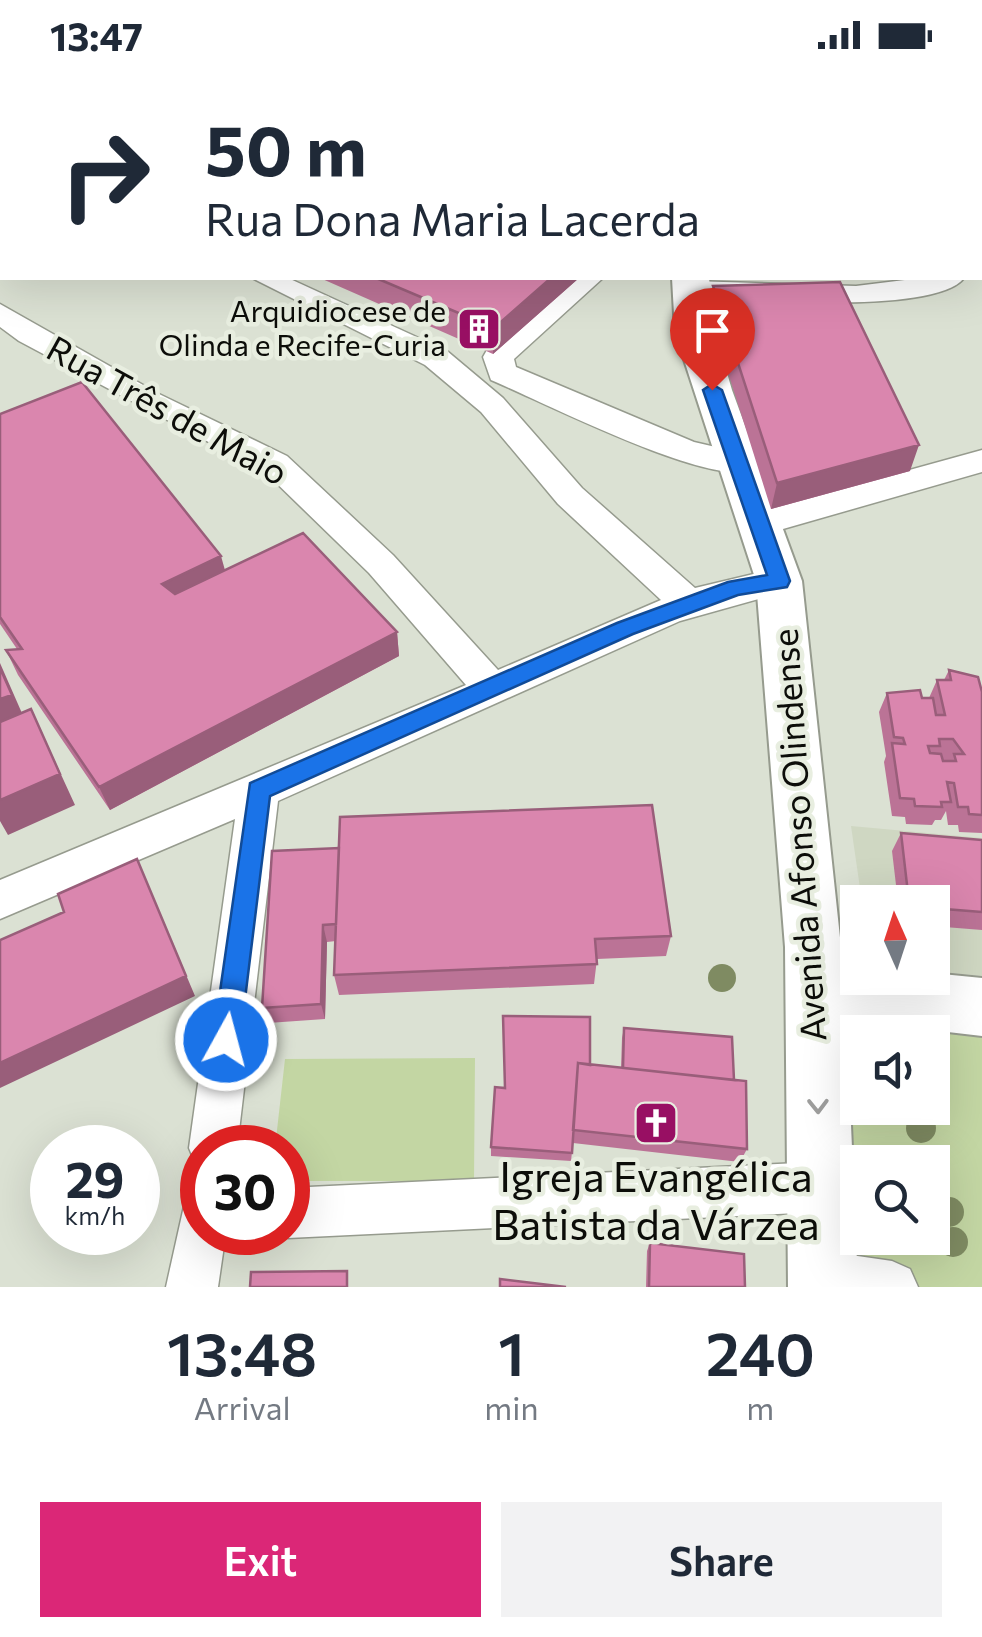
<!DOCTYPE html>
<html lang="en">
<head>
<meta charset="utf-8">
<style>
	body { margin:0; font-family:Commissioner,sans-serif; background:#f2f2f3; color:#1f2937; height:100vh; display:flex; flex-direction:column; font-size:38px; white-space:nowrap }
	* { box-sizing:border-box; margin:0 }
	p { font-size:32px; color:#747a83 }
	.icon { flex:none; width:55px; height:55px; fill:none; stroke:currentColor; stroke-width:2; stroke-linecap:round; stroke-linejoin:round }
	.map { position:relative; height:1217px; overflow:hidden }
	.sheet { display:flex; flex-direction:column; background:#fff; flex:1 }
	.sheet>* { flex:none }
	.hud { position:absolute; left:0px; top:0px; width:982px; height:210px; box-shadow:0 10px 40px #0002; background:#fff; color:#1f2937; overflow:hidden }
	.needle { width:65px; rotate:357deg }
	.controls { position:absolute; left:840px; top:815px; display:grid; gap:20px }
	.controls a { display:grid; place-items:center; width:110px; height:110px; border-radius:0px; background:#fff; box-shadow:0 10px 40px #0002; font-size:50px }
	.speed { position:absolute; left:30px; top:1055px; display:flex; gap:20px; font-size:50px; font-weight:700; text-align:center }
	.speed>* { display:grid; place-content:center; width:130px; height:130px; border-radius:50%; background:#fff; box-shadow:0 10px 40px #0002; line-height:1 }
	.speed small { font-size:25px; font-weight:400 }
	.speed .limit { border:15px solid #d22; background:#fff; color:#111 }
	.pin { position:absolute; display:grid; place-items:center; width:85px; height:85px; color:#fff; margin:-102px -42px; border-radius:50% 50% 50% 0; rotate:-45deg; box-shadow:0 0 10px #0007 }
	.pin .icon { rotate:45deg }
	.me { position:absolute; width:110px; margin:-55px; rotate:7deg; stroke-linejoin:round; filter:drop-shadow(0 0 8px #0008) }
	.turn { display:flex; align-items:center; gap:35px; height:210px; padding:0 40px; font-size:45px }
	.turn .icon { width:130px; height:130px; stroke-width:2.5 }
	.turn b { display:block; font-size:70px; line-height:85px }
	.eta { display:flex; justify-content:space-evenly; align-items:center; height:170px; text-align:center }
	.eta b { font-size:60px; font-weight:600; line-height:70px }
	.cta { display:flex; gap:20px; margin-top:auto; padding:20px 40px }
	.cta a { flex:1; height:115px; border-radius:0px; background:#db2777; color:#fff; font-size:40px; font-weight:600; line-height:115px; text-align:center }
	.cta a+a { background:#f2f2f3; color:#1f2937 }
	.status { display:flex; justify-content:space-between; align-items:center; height:70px; padding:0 50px; background:#fff; direction:ltr }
	.status svg { height:28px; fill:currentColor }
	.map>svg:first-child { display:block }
	.built { fill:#cfd7c2 }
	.green { fill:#c3d6a3; fill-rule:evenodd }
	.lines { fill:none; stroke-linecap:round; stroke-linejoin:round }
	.minor-casing { stroke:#969b8e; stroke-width:3 }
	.major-casing { stroke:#969b8e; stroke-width:4 }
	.minor { fill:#fff; fill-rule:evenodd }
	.major { fill:#fff; fill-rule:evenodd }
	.tree { fill:#7f8b62 }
	.wall { fill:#bb7396 }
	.shaded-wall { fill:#995e7a }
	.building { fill:#da86ae; stroke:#995e7a; stroke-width:2.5; fill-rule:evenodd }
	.oneway { stroke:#9e9e9d }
	.route { fill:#1a73e8; stroke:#114b97; stroke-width:2.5 }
	.labels { text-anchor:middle; stroke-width:9; stroke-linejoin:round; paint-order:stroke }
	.far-poi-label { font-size:30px; fill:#0c0d09; stroke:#e8eee0; text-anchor:end }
	.street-label { font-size:35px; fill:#0c0d09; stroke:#e8eee0 }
	.near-poi-label { font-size:42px; fill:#0c0d09; stroke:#e8eee0 }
</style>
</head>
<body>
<div class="status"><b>13:47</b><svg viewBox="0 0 49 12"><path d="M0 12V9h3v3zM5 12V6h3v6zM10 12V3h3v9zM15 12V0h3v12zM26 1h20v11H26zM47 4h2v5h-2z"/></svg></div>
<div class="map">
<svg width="982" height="1217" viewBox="0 0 982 1217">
	<rect width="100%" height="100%" fill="#dbe1d3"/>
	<path class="built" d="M 851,756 L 982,768 L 982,906 L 933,901 L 932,832 L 862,832 Z"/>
	<path class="green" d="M 982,937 L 982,1217 L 823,1217 L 816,938 ZM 858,962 L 932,962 L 932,1038 L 858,1038 ZM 858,1092 L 932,1092 L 932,1168 L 858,1168 Z
		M 475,988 L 474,1111 L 288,1111 L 288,1078 L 275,1078 L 285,989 Z"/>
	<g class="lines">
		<defs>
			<path id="minor" d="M 252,208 L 288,208 L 447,281 L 503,328 L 582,418 L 695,518 L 779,498 L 791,502 L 797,511 L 791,520 L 680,551 L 278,731 L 237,1078 L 202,1078 L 202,1098 L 196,1095 L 189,1078 L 235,749 L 0,849 L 0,810 L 466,615 L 369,503 L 265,402 L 19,271 L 0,257 L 0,234 L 159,324 L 287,386 L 393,485 L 498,600 L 661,530 L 558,434 L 481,342 L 425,295 Z
				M 573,208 L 603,208 L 514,289 L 516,297 L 694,372 L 750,385 L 755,393 L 750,401 C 703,414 543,332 491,310 L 483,287 L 487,280 Z
				M 921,208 L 964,208 C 935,246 740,229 691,227 L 677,219 L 691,211 L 856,216 Z
				M 982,380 L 982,402 L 762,465 L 750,462 L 745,453 L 750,444 Z
				M 819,1092 L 837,1099 L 844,1117 L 837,1135 L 819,1142 L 288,1168 L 275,1162 L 288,1162 L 288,1118 Z
				M 202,1129 L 202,1162 L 226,1162 L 218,1217 L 166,1217 L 184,1136 Z
				M 823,1181 L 892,1191 L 910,1199 L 918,1217 L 801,1217 L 797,1207 L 805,1189 Z"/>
			<path id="major" d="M 699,0 L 729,0 L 729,2 L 699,2 Z
				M 672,208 L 709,208 L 715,262 L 732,320 L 802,511 L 844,905 L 932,908 L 932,903 L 982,908 L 982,966 L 888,955 L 847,962 L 858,1217 L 788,1217 L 785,877 L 756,511 L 675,262 Z"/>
		</defs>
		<use href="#minor" class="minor-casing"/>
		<use href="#major" class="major-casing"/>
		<use href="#minor" class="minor"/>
		<use href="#major" class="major"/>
	</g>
	<g class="tree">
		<circle cx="722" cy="908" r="14"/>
		<circle cx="921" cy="1058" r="15"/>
		<circle cx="949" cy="1142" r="15"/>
		<circle cx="953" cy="1172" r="15"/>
	</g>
	<path class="wall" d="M 404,0 L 544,0 L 541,2 L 404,2 Z
		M 822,0 L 910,0 L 914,2 L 826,2 Z
		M 320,208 L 579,208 L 493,284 Z
		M 713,216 L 910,401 L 771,439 L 709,242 Z
		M 0,344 L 225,500 L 397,562 L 399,586 L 110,740 L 18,605 L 6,580 L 17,579 L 0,554 Z
		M 949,600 L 982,622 L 982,763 L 959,762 L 958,755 L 948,755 L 946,741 L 941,750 L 935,750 L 932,755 L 906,754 L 905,747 L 892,746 L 884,692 L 886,686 L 879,642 L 887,623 L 929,628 L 937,610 L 944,610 Z
		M 901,763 L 982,770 L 982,860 L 932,856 L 932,832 L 898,832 L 892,781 Z
		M 272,781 L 671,866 L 666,886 L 597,889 L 594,914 L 339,925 L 334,905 L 336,871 L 327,872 L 325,949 L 268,953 L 262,938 Z
		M 624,958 L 734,1010 L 747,1079 L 740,1092 L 573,1073 L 571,1091 L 491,1086 L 491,1077 L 504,1018 L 621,998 L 622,968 Z
		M 650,1173 L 745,1217 L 646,1217 L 647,1181 Z"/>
	<path class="shaded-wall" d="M 518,0 L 544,0 L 541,2 L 515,2 Z
		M 982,162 L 982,181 L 980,181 L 980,163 Z
		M 551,208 L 579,208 L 493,284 L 494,258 Z
		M 919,375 L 910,401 L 771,439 L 777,413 Z
		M 221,486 L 228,511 L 170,539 L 162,514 Z
		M 397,562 L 399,586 L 110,740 L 99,717 Z
		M 0,593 L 28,657 L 0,669 Z
		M 31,639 L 75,735 L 8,765 L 0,751 L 0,730 Z
		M 137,789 L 195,926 L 0,1018 L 0,993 Z
		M 323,855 L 327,872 L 325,949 L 321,934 Z"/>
	<path class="building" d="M 448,0 L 518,0 L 515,2 L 455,2 Z
		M 859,0 L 910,0 L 914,2 L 863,2 Z
		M 980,144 L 982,146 L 982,162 L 980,163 Z
		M 376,208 L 551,208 L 494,258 Z
		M 840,212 L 919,375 L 777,413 L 713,216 Z
		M 82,312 L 221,486 L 162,514 L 175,524 L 303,463 L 397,562 L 99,717 L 6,580 L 22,579 L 0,547 L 0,344 Z
		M 0,598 L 12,625 L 0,629 Z
		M 949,600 L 978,607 L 982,622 L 982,745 L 969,744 L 968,737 L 958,737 L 954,713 L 947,712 L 951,732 L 941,732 L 942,737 L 915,736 L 914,729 L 900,728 L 892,673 L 905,674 L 903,668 L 894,667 L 887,623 L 920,620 L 922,628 L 933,628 L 936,645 L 945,645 L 937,610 L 951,610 ZM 939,669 L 953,669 L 964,684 L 954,684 L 956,691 L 943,691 L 941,684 L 930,683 L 928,676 L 940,676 Z
		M 31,639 L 60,704 L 0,730 L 0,652 Z
		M 652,735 L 671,866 L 595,869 L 597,894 L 334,905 L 340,747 Z
		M 901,763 L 982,770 L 982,842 L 932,838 L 932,832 L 909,832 Z
		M 339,778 L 336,854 L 323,855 L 321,934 L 262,938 L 272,781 Z
		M 137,789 L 186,906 L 0,993 L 0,870 L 64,842 L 58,824 Z
		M 503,946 L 590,947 L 590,995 L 578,993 L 572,1083 L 491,1077 L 495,1017 L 505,1018 Z
		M 624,958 L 732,967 L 734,1010 L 623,998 Z
		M 578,993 L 746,1011 L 747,1079 L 573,1060 Z
		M 650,1173 L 744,1184 L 745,1217 L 649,1217 Z
		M 347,1201 L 347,1217 L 250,1217 L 251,1202 Z
		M 500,1209 L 566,1217 L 500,1217 Z"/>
	<defs><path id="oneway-chevron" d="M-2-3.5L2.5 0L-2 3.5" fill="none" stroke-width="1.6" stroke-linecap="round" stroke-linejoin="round" transform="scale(2.5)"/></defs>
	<use class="oneway" href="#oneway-chevron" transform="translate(818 1036) rotate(89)"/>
	<path class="route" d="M 712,314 L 722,320 L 790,511 L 787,517 L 738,525 L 633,564 L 270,726 L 240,970 L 236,980 L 226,984 L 217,980 L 213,970 L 250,713 L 617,553 L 728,512 L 767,505 L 703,320 Z"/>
	<defs>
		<symbol id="building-square" viewBox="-11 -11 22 22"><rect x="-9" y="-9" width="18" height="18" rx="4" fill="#980f63" stroke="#e8eee0"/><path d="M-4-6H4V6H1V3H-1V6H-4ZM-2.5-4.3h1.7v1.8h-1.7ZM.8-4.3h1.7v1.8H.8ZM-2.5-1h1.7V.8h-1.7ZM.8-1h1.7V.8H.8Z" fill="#fff"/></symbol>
		<symbol id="church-square" viewBox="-11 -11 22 22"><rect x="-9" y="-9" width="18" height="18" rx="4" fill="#980f63" stroke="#e8eee0"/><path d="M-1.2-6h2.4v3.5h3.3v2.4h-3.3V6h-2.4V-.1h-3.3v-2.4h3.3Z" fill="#fff"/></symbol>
	</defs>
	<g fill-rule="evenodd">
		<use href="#building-square" x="454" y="234" width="50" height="50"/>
		<use href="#church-square" x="631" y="1028" width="50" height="50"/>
	</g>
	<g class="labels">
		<g class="far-poi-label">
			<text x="446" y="252">Arquidiocese de<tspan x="446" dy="34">Olinda e Recife-Curia</tspan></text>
		</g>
		<g class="street-label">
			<text transform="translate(167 341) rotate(29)" y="12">Rua Três de Maio</text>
			<text transform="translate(800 765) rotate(-94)" y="12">Avenida Afonso Olindense</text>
		</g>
		<g class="near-poi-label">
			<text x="656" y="1122">Igreja Evangélica<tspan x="656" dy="48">Batista da Várzea</tspan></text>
		</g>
	</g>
</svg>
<div class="controls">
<a><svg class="needle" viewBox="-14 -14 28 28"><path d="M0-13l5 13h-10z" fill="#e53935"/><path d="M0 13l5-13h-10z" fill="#747a83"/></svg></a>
<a><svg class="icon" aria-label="sound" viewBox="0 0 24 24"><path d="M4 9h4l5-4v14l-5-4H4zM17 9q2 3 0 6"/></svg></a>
<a><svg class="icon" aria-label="search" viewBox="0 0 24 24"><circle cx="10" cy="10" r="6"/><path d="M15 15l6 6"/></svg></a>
</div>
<div class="speed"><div>29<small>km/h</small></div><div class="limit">30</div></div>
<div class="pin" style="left:712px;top:320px;background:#d93025"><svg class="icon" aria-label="arrive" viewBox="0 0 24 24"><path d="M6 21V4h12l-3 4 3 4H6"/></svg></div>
<svg class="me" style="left:226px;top:970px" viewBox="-20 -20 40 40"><circle r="17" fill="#1a73e8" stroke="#fff" stroke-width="3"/><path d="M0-11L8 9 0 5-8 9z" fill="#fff"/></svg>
<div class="hud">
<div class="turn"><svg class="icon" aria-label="right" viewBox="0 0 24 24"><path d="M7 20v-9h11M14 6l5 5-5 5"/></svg><div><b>50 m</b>Rua Dona Maria Lacerda</div></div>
</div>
</div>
<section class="sheet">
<div class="eta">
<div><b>13:48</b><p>Arrival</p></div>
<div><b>1</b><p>min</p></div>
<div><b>240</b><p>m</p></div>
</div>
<div class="cta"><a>Exit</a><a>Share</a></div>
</section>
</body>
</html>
